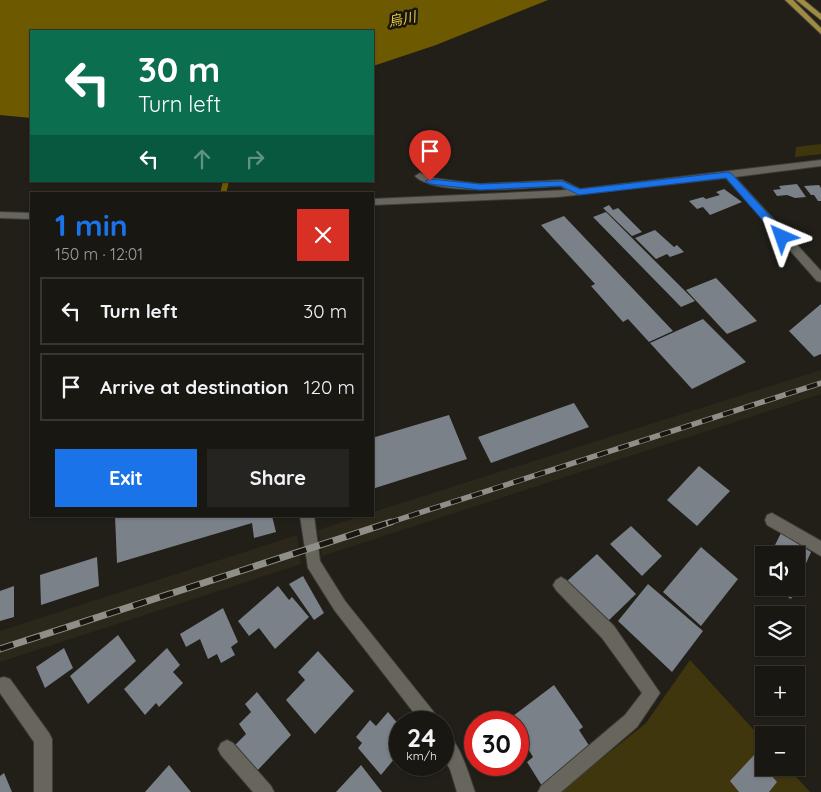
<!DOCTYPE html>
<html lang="en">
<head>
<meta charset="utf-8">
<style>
	body { margin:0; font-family:Quicksand,"Noto Sans JP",sans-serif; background:#262420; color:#f1f3f6; height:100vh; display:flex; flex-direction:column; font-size:19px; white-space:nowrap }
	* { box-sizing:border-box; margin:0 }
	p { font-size:16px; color:#9f9f9f }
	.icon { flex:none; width:28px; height:28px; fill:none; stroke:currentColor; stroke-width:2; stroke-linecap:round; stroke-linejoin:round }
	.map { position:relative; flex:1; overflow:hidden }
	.drawer { position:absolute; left:30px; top:192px; width:344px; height:325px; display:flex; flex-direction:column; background:#191712; border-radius:0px; box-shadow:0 1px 4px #0004,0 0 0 1px #373632 }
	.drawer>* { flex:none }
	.guide { position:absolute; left:30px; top:30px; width:344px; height:152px; border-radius:0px; box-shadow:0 1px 4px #0004,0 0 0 1px #373632; background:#0b6e4f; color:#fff; overflow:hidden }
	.controls { position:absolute; left:755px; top:546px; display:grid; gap:10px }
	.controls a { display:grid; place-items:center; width:50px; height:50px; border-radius:0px; background:#191712; box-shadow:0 1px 4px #0004,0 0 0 1px #373632; font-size:25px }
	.speed { position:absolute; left:389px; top:711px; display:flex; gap:10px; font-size:25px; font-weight:700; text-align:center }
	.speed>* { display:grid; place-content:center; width:65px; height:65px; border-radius:50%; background:#191712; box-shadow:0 1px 4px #0004,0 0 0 1px #373632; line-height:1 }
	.speed small { font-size:12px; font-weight:400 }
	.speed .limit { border:8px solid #d22; background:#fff; color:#111 }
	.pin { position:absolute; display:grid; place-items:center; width:42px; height:42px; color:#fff; margin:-51px -21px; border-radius:50% 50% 50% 0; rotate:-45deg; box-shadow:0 0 5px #0007 }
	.pin .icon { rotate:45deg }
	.me { position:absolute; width:55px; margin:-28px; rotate:317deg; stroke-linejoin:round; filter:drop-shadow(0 0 4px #0008) }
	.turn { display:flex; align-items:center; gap:18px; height:105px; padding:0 25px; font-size:22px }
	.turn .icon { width:65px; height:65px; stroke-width:2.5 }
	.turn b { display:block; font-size:35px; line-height:42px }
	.lanes { display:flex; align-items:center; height:48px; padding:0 25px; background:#0003; justify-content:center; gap:25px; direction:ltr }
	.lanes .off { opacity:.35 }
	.round { display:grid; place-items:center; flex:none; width:52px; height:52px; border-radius:0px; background:#262420 }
	.overview { display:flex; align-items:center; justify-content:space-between; height:85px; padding:0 25px }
	h1 { font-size:30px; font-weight:700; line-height:38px; color:#1a73e8 }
	.button { display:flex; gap:10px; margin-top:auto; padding:10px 25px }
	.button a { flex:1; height:58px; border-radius:0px; background:#1a73e8; color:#fff; font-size:20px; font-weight:700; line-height:58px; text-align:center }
	.button a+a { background:#262420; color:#f1f3f6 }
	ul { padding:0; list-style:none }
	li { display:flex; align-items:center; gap:15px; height:68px; margin:0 10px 8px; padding:0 15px; border:2px solid #373632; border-radius:0px }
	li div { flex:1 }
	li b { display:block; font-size:19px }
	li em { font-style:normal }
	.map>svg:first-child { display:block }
	.built { fill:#2b281b }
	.green { fill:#40360d }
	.water { fill:#6d5a00 }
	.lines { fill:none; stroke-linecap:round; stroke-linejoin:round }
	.stream { fill:#6d5a00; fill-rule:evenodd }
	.building { fill:#7a8188 }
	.minor-casing { stroke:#3d3c37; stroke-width:2 }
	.major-casing { stroke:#3d3c37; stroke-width:2 }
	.minor { fill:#68655d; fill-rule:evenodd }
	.major { fill:#9f8c41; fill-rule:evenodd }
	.rail-far1-casing { stroke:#908e89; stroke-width:5.5 }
	.rail-casing { stroke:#908e89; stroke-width:7 }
	.rail-far1 { stroke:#18160f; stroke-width:4; stroke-dasharray:11; stroke-linecap:butt }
	.rail { stroke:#18160f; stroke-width:5; stroke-dasharray:14; stroke-linecap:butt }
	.route { fill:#1a73e8; stroke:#114b97 }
	.labels { text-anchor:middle; stroke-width:5; stroke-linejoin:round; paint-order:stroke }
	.far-water-label { font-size:14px; font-style:italic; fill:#edcb43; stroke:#18160f }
</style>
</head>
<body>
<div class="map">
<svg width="821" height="792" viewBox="0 0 821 792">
	<rect width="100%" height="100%" fill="#211f18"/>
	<path class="built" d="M 821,370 L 821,394 L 322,556 L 318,530 L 361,516 L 372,516 L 373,512 Z
		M 297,535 L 301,564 L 0,662 L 0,631 Z"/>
	<path class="green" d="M 821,144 L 821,154 L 795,157 L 796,147 Z
		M 690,660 L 764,741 L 764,768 L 788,768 L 810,792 L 560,792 L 646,723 Z"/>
	<path class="water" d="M 0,0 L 548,0 L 436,45 L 373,66 L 372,31 L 31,31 L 31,118 L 0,115 Z"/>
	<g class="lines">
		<path class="stream" d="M 223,181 L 229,181 L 226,194 L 220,194 Z"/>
	</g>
	<path class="building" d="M 797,184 L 806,197 L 795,198 L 787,195 L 777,196 L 773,190 L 781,189 L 779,186 Z
		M 819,185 L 821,188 L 821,201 L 818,201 L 814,195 L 811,195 L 804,186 Z
		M 724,189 L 742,202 L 710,215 L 703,207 L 697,209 L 689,201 L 703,197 L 706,199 L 720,195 L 716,192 Z
		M 609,205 L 613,210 L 618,208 L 642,232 L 632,236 L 603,208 Z
		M 606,212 L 695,301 L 681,307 L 593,217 Z
		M 564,216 L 673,331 L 649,342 L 628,319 L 623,322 L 591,286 L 595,284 L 541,225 Z
		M 655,230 L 674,247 L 677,245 L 684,252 L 670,257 L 667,254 L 656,259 L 635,238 Z
		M 716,278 L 757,321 L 727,334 L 686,290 Z
		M 821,304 L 821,354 L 814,357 L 789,331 Z
		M 703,319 L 746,362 L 692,389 L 650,343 Z
		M 574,403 L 589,427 L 491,463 L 478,437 Z
		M 449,415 L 467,459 L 372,489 L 372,438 Z
		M 699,466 L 730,491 L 697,526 L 667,500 Z
		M 115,516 L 272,516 L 276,532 L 254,538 L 252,523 L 117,563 Z
		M 631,526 L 662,556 L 642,576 L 610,544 Z
		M 781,533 L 811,552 L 796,586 L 796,555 L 770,555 Z
		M 701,547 L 738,579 L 701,626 L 663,592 Z
		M 597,554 L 636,594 L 606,623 L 567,581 Z
		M 97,557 L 99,586 L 41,605 L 40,575 Z
		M 303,576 L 324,613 L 314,620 L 289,584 Z
		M 648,584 L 703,631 L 672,672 L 618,621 Z
		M 14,586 L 14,617 L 0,621 L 0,591 Z
		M 278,586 L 289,600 L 292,597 L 309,617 L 275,649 L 259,628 L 249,636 L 238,621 Z
		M 773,588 L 796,588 L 791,599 Z
		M 223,608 L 238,642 L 231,647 L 235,655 L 221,663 L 217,654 L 208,659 L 200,639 L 186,647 L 180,634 Z
		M 118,635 L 136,661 L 88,704 L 70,676 Z
		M 64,648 L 73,668 L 45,688 L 36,667 Z
		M 167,648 L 180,665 L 173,672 L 183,683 L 159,707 L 156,703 L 145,715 L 124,689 Z
		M 318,651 L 354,691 L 315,734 L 286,700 L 305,680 L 298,672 Z
		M 554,685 L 583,727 L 579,730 L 590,747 L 542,786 L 527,762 L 533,757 L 518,732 L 518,722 L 512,722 L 509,719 Z
		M 257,692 L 291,735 L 255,773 L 235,745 L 246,734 L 239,724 L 251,712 L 245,704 Z
		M 388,712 L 400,726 L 400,752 L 381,775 L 358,748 L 362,743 L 356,737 L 370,720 L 376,726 Z
		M 754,755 L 777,782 L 769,792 L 739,792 L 730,781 Z
		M 169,765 L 191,792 L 145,792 Z
		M 361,765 L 382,792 L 336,792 Z
		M 4,773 L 12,792 L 0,792 L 0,776 Z"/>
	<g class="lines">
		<defs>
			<path id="minor" d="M 821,160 L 821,166 L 735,177 L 821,271 L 821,282 L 817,281 L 726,178 L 558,197 L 372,205 L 372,199 L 567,190 L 560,186 C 531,188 435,197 415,176 L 420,173 L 432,178 L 480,184 L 562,180 L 580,189 Z
				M 0,212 L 31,213 L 31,219 L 0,218 Z
				M 772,513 L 821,541 L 821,556 L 767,525 L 765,520 L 767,515 Z
				M 300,516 L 314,516 L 320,561 L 345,601 L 437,716 L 439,722 L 421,722 L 335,611 L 308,568 Z
				M 561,577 L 566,580 L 614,626 L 660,693 L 637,727 L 561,792 L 538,792 L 541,786 L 625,715 L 642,693 L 602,638 L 556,590 L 553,585 L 556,580 Z
				M 4,677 L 10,679 L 49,733 L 52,739 L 52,792 L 34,792 L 34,742 L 0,693 L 0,678 Z
				M 442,731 C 459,737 469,776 475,792 L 457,792 L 450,769 L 442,757 Z
				M 227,740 L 233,743 L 271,786 L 274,792 L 253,792 L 221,755 L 218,749 L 221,743 Z"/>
			<path id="major" d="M 785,0 L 793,0 L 821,28 L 821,34 Z
				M 796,0 L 804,0 L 821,14 L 821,20 Z"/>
		</defs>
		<use href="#minor" class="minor-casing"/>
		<use href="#major" class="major-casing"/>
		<use href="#minor" class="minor"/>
		<use href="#major" class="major"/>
		<defs>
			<path id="rail-far1" d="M 388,523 L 821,383"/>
			<path id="rail" d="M 0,649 L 391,522"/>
		</defs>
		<use href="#rail-far1" class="rail-far1-casing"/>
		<use href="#rail" class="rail-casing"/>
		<use href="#rail-far1" class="rail-far1"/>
		<use href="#rail" class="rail"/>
	</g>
	<path class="route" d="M 728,172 L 731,173 L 786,234 L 786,239 L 779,239 L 726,178 L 579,195 L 561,186 L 480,190 L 430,184 L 425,181 L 430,179 L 480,184 L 562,181 L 580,189 Z"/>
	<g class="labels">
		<g class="far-water-label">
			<text transform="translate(402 19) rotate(-12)" y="5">烏川</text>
		</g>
	</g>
</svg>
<div class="controls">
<a><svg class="icon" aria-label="sound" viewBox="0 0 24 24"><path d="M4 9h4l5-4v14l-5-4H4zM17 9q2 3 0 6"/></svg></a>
<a><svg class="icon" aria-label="layers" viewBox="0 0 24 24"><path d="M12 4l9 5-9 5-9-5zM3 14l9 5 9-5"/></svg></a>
<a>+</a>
<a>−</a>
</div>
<div class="speed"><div>24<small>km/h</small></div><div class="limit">30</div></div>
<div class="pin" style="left:430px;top:181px;background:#d93025"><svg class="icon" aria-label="arrive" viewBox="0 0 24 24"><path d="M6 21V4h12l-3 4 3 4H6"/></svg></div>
<svg class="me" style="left:782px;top:237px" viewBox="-20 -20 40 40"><path d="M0-17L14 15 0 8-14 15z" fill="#1a73e8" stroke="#fff" stroke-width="4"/></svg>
<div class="guide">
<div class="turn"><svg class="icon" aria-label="left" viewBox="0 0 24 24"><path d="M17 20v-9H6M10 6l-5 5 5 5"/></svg><div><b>30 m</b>Turn left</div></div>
<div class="lanes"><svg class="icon" aria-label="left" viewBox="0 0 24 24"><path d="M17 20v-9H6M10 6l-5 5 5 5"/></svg><svg class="icon off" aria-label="ahead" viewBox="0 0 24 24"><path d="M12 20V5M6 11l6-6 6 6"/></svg><svg class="icon off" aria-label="right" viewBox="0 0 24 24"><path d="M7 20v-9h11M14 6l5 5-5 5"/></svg></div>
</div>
<section class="drawer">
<div class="overview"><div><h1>1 min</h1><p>150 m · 12:01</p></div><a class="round" style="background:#d93025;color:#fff"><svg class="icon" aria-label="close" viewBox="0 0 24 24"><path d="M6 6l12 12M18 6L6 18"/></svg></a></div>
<ul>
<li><svg class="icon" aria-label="left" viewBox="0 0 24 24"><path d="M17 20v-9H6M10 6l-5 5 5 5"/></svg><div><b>Turn left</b></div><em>30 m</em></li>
<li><svg class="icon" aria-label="arrive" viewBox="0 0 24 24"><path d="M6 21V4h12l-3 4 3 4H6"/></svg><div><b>Arrive at destination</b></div><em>120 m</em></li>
</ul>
<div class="button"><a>Exit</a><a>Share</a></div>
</section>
</div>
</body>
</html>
